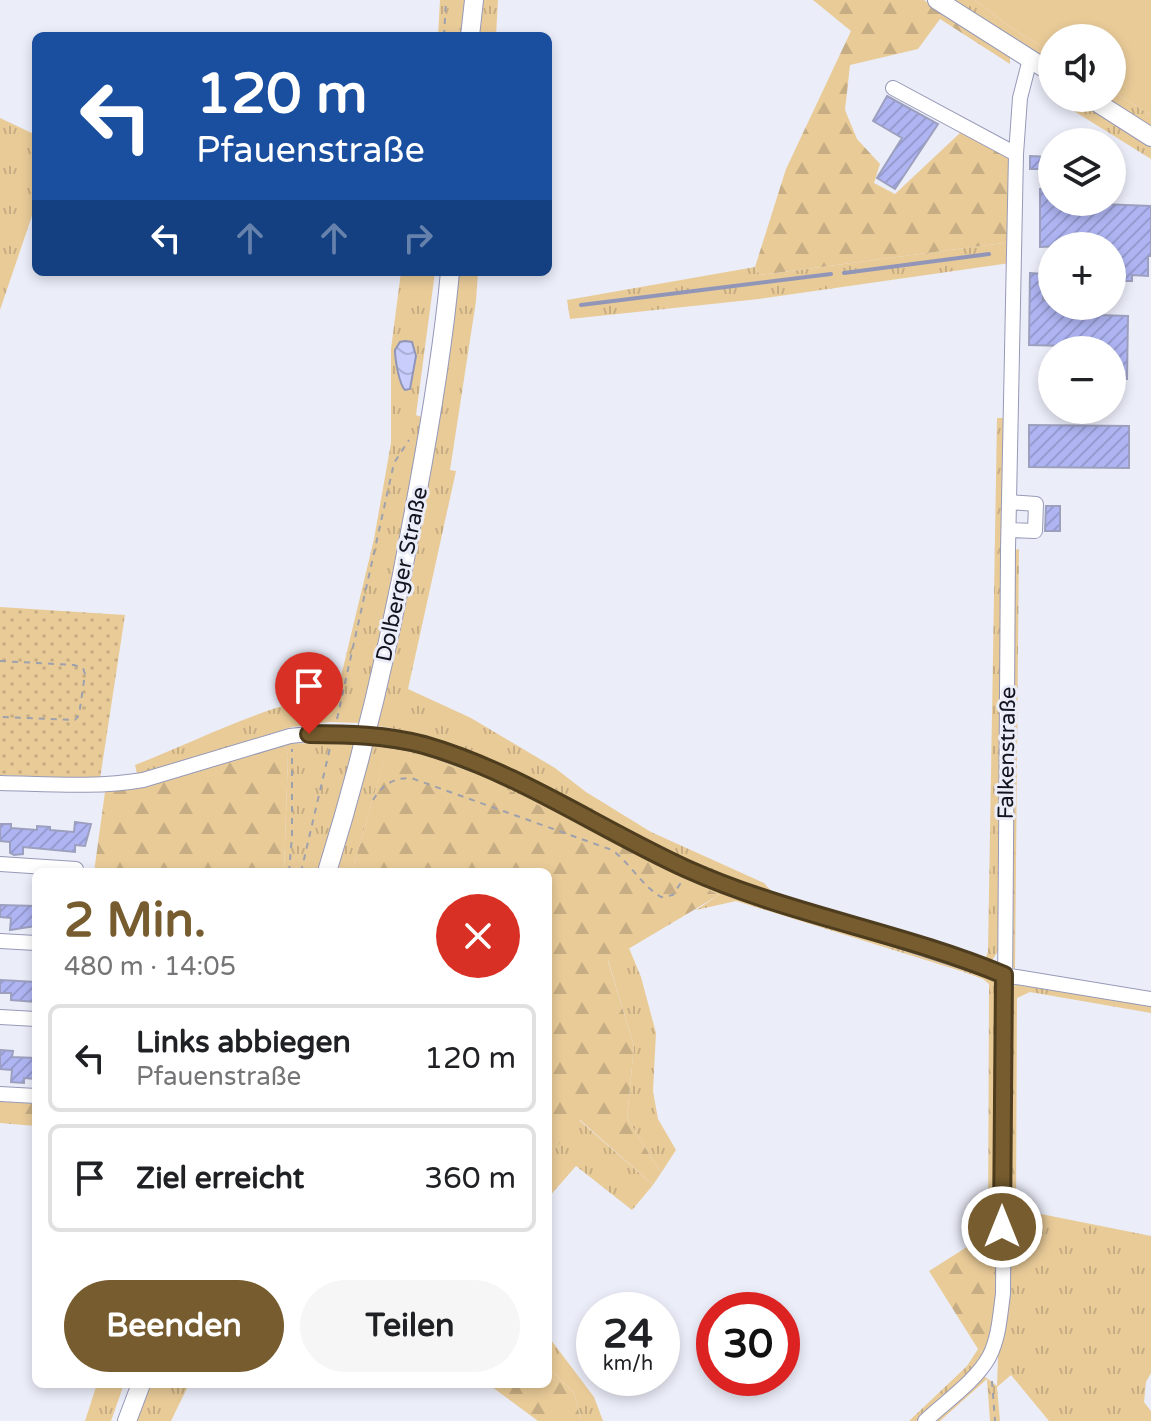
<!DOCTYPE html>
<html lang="de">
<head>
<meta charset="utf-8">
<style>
	body { margin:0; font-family:"Varela Round",sans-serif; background:#f6f6f6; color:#202124; height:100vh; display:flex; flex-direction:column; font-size:30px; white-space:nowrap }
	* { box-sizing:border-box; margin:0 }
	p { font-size:26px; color:#757577 }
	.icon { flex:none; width:44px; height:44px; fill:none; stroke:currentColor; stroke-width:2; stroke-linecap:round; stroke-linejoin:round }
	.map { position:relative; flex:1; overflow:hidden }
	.sheet { position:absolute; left:32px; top:868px; width:520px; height:520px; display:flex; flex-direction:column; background:#fff; border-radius:12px; box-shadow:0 4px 12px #0003 }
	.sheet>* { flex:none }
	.hud { position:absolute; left:32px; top:32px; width:520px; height:244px; border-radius:12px; box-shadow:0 4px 12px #0003; background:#1a4fa0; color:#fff; overflow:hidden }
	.buttons { position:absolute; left:1038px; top:24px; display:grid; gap:16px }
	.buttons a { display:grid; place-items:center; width:88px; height:88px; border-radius:50%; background:#fff; box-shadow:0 4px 12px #0003; font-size:40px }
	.speed { position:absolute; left:576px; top:1292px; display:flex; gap:16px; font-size:40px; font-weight:700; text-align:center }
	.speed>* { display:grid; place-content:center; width:104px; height:104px; border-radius:50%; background:#fff; box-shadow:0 4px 12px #0003; line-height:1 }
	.speed small { font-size:20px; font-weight:400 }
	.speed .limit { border:12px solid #d22; background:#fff; color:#111 }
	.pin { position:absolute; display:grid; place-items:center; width:68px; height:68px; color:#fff; margin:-82px -34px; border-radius:50% 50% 50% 0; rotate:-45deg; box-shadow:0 0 8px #0007 }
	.pin .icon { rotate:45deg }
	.me { position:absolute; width:88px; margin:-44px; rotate:0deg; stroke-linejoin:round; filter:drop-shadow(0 0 6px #0008) }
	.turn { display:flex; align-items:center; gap:28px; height:168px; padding:0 32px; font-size:36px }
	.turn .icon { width:104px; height:104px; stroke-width:2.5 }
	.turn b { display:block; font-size:56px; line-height:68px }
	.lanes { display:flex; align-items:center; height:76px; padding:0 32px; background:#0003; justify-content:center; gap:40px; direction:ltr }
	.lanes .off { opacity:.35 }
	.round { display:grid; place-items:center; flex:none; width:84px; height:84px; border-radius:42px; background:#f6f6f6 }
	.summary { display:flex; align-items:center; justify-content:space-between; height:136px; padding:0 32px }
	h1 { font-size:48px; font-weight:800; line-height:60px; color:#765c2e }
	.action { display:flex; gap:16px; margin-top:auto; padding:16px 32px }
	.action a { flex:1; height:92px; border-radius:48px; background:#765c2e; color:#fff; font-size:32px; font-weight:800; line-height:92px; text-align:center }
	.action a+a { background:#f6f6f6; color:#202124 }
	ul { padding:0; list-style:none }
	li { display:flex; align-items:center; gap:24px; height:108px; margin:0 16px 12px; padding:0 16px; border:4px solid #e0e0e0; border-radius:12px }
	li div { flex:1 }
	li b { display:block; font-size:30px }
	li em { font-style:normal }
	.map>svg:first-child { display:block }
	.grass { fill:url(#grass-tufts) }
	.forest { fill:url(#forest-firs) }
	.park { fill:url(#park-dots) }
	.pitch { fill:#e9cb98 }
	.water { fill:url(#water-waves); stroke:#9196b9; stroke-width:2 }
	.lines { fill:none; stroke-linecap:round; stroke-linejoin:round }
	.stream { stroke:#9196b9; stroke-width:4 }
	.building { fill:url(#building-hatch); stroke:#9ca0be; stroke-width:2 }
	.minor-casing { stroke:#9699b7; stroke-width:16 }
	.major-casing { stroke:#9699b7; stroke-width:20 }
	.path { stroke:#9ea0ac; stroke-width:2; stroke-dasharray:6 6; stroke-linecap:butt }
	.minor { stroke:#fff; stroke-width:14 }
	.major { stroke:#fff; stroke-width:18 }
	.minor-bridge-casing { stroke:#9699b7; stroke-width:16; stroke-linecap:butt }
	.minor-bridge { stroke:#fff; stroke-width:14 }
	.route-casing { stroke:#4d3c1e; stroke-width:20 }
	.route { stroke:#765c2e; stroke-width:14 }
	.labels { text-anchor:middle; stroke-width:6; stroke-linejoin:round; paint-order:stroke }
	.street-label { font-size:22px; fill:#12141e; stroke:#ebedf9 }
</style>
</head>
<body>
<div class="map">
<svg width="1151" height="1421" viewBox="0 0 1151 1421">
	<defs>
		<pattern id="grass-tufts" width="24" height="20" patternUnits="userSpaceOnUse" patternTransform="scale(2)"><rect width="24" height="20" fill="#e9cb98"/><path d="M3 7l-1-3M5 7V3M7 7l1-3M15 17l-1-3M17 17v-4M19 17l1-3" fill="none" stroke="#c7ad83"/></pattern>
		<pattern id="forest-firs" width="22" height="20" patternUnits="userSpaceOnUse" patternTransform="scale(2)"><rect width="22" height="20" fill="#e9cb98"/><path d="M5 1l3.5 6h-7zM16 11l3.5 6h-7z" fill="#c7ad83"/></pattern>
		<pattern id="park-dots" width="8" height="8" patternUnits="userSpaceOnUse" patternTransform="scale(2)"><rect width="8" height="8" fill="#e9cb98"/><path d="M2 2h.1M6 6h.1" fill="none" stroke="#c7ad83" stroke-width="1.8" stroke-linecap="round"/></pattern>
		<pattern id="water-waves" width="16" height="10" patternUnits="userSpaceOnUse" patternTransform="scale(2)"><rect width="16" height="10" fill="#c8cdfc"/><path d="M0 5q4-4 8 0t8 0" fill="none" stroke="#abafd8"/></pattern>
		<pattern id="building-hatch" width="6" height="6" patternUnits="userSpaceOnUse" patternTransform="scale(2)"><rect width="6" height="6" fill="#afb5f3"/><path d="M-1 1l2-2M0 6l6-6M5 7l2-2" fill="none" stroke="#969bd0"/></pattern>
	</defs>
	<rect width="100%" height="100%" fill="#ebedf9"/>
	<path class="grass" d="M 440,0 L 465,0 L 462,36 L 438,36 Z
		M 481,0 L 498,0 L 496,36 L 478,36 Z
		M 954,0 L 975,0 L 1007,25 L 1052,53 L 1052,65 Z
		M 1112,91 L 1151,115 L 1151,128 L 1104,98 L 1112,98 Z
		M 1053,98 L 1075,98 L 1151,146 L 1151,159 Z
		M 0,118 L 36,135 L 36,204 L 0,310 Z
		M 1011,242 L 1010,263 L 759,299 L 570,319 L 567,300 L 755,267 L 760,275 Z
		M 401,272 L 435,272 L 416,415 L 424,418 L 395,571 L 360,723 L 329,722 L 292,727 L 148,773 L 137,774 L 135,765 C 202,739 266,704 337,693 L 374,539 L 391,443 L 391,349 Z
		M 458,272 L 478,272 L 476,301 L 450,470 L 456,471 L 408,689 L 471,718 L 555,768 L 586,792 L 651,832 L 764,883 L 775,895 C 744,885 713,875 684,860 C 590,815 479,739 377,726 L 413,570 L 438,423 Z
		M 997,418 L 1007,418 L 1000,948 L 993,959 L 981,962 L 933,946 L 986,958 L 988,951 Z
		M 1019,549 L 1015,969 L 1009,964 L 1013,550 Z
		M 285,743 L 354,744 L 319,872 L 284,872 L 288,755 Z
		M 373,744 L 420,752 L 486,772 L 672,867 L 673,873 L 613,841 L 385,757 L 352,872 L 337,872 Z
		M 697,880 L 991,976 L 997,981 L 999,992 L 997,1228 L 988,1234 L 989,984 L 983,979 L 964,972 L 736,901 L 696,910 L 719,895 L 692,882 Z
		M 629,948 L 641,977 L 656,1033 L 653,1091 L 658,1119 L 676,1150 L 661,1173 L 627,1118 L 634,1046 L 608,960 Z
		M 1017,984 L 1151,1003 L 1151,1013 L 1030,992 L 1017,998 L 1016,1209 L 1151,1236 L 1151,1373 L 1146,1382 L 1144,1402 L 1151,1411 L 1151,1421 L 1049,1421 L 1011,1375 L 997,1387 L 1000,1421 L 990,1421 L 987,1379 L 940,1421 L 929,1421 L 984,1376 L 997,1386 L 1011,988 Z
		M 579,1120 L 653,1185 L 632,1210 L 576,1166 L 548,1198 L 548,1157 Z
		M 548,1336 L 594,1397 L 603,1421 L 581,1421 L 574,1393 L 548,1367 Z
		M 978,1349 L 984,1353 L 973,1369 L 918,1421 L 909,1421 L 967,1366 Z
		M 97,1384 L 124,1384 L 111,1421 L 85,1421 Z
		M 151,1384 L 189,1384 L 171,1421 L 137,1421 Z"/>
	<path class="forest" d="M 813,0 L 924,0 L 1010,57 L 1010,64 L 940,19 L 918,49 L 850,65 L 845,110 L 857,139 L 880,164 L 874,183 L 895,194 L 961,132 L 1009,149 L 1011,242 L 760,275 L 755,267 L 786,169 L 851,31 Z
		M 285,743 L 288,755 L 284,872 L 94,872 L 105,792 L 145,785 Z
		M 385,756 L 449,766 L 508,790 L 719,895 L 608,961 L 634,1046 L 627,1118 L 661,1173 L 653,1185 L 580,1120 L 548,1157 L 548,872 L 352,872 Z
		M 0,1101 L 36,1104 L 36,1126 L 0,1123 Z
		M 997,1228 L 995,1322 L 984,1353 L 978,1349 L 929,1271 Z
		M 548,1367 L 574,1393 L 581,1421 L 538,1421 L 488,1384 L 548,1384 Z"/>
	<path class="park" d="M 0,607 L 125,615 L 100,779 L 0,775 Z"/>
	<path class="pitch" d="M 975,0 L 1151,0 L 1151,115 L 1112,91 L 1112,38 L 1052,38 L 1052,53 L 1007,25 Z"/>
	<path class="water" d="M 405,341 L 412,342 L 416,356 L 410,389 L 405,390 C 399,384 395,359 395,350 L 400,342 Z"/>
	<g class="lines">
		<path class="stream" d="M 844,273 L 989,254
			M 581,305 L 831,274"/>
	</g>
	<path class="building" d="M 887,96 L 938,124 L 895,189 L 877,178 L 902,138 L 873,121 Z
		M 1030,156 L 1049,157 L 1049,169 L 1030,169 Z
		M 1040,189 L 1052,189 L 1052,202 L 1151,206 L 1151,256 L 1148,256 L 1148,276 L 1132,275 L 1132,281 L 1112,281 L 1112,246 L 1064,244 L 1064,246 L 1040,247 Z
		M 1030,273 L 1043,274 L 1043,300 L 1052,300 L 1052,306 L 1099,306 L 1099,315 L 1128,316 L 1127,379 L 1112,379 L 1112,350 L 1068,350 L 1068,346 L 1029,345 Z
		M 1029,425 L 1129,426 L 1129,468 L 1029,467 Z
		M 1046,506 L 1060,506 L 1060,531 L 1045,531 Z
		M 75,822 L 91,824 L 85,846 L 75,845 L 75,852 L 23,847 L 23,854 L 14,855 L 10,853 L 10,842 L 0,841 L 0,824 L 11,824 L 11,828 L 37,830 L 37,826 L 50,827 L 50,830 L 74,832 Z
		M 0,905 L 36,906 L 36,926 L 10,930 L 11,918 L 0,917 Z
		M 0,980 L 36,982 L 36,1002 L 11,1000 L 11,993 L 0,993 Z
		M 0,1050 L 13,1051 L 12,1057 L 36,1058 L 36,1079 L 24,1078 L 24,1083 L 11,1082 L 12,1070 L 0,1069 Z"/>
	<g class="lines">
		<defs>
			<path id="minor" d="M 893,88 L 1016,154
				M 1009,530 L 1035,531 L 1036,504 L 1010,502
				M 421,745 L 511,778 L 687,869 L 733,887 L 1004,975 L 1151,999
				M 0,783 C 48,784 96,788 143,780 L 290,736 L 309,734
				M 0,864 L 76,869
				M 0,941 L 36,943
				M 0,1017 L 36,1019
				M 0,1094 L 36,1096
				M 925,1421 C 945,1402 975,1382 989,1357 C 999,1338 1000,1315 1003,1294 L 1008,550 L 1016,154 L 1020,98 L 1030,59"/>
			<path id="major" d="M 937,0 L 1052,73
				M 470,36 L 474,0
				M 1090,98 L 1151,137
				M 327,872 C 365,750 394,625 416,500 C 430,425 443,349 450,272
				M 127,1421 L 141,1384"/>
		</defs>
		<use href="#minor" class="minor-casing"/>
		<use href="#major" class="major-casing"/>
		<path class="path" d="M 444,36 L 446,0
			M 0,661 L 74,665 L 83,668 L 85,674 L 79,715 L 75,720 L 0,717
			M 337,719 L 394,463 L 409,440
			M 373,800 C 383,784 393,778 411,778 L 612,850 C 631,864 642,886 661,897 L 673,895 L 682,881
			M 289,872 L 292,836 L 292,749
			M 301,872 L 330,748
			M 992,1381 L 995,1421"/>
		<use href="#minor" class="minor"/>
		<use href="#major" class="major"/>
		<defs>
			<path id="minor-bridge" d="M 309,734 L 357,735 L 421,745"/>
		</defs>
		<use href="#minor-bridge" class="minor-bridge-casing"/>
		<use href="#minor-bridge" class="minor-bridge"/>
	</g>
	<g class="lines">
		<defs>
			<path id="route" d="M 309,734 C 347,734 387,735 424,745 C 518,772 599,829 687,869 C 789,915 901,932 1004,975 L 1002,1227"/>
		</defs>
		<use href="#route" class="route-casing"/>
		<use href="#route" class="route"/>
	</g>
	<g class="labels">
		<g class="street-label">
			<text transform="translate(401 574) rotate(-78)" y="8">Dolberger Straße</text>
			<text transform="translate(1006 753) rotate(-89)" y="8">Falkenstraße</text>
		</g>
	</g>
</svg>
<div class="buttons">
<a><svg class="icon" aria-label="sound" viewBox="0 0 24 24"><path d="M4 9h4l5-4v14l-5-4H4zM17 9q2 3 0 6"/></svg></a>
<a><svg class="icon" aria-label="layers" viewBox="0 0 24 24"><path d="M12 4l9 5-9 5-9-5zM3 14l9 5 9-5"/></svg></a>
<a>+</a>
<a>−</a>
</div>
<div class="speed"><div>24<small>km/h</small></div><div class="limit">30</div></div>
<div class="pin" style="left:309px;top:734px;background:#d93025"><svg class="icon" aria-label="arrive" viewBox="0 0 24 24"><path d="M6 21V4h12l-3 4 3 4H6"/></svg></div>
<svg class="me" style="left:1002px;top:1227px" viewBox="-20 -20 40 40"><circle r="17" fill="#765c2e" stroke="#fff" stroke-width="3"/><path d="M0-11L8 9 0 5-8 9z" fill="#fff"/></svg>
<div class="hud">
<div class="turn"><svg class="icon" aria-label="left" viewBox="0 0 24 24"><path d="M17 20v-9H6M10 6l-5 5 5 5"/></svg><div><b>120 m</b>Pfauenstraße</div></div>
<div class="lanes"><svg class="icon" aria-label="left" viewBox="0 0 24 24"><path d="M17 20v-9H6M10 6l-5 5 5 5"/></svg><svg class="icon off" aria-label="ahead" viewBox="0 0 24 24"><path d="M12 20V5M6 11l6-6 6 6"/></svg><svg class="icon off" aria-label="ahead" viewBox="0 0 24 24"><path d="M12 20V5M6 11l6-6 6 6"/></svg><svg class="icon off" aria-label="right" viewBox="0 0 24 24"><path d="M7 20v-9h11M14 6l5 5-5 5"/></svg></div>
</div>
<section class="sheet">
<div class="summary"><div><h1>2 Min.</h1><p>480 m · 14:05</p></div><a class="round" style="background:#d93025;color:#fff"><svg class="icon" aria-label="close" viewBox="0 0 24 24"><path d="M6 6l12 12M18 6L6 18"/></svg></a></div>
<ul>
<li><svg class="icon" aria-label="left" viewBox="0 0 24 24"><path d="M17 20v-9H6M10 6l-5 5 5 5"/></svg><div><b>Links abbiegen</b><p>Pfauenstraße</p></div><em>120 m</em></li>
<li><svg class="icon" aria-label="arrive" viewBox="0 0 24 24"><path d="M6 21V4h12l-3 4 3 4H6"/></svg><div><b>Ziel erreicht</b></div><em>360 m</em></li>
</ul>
<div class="action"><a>Beenden</a><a>Teilen</a></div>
</section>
</div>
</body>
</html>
